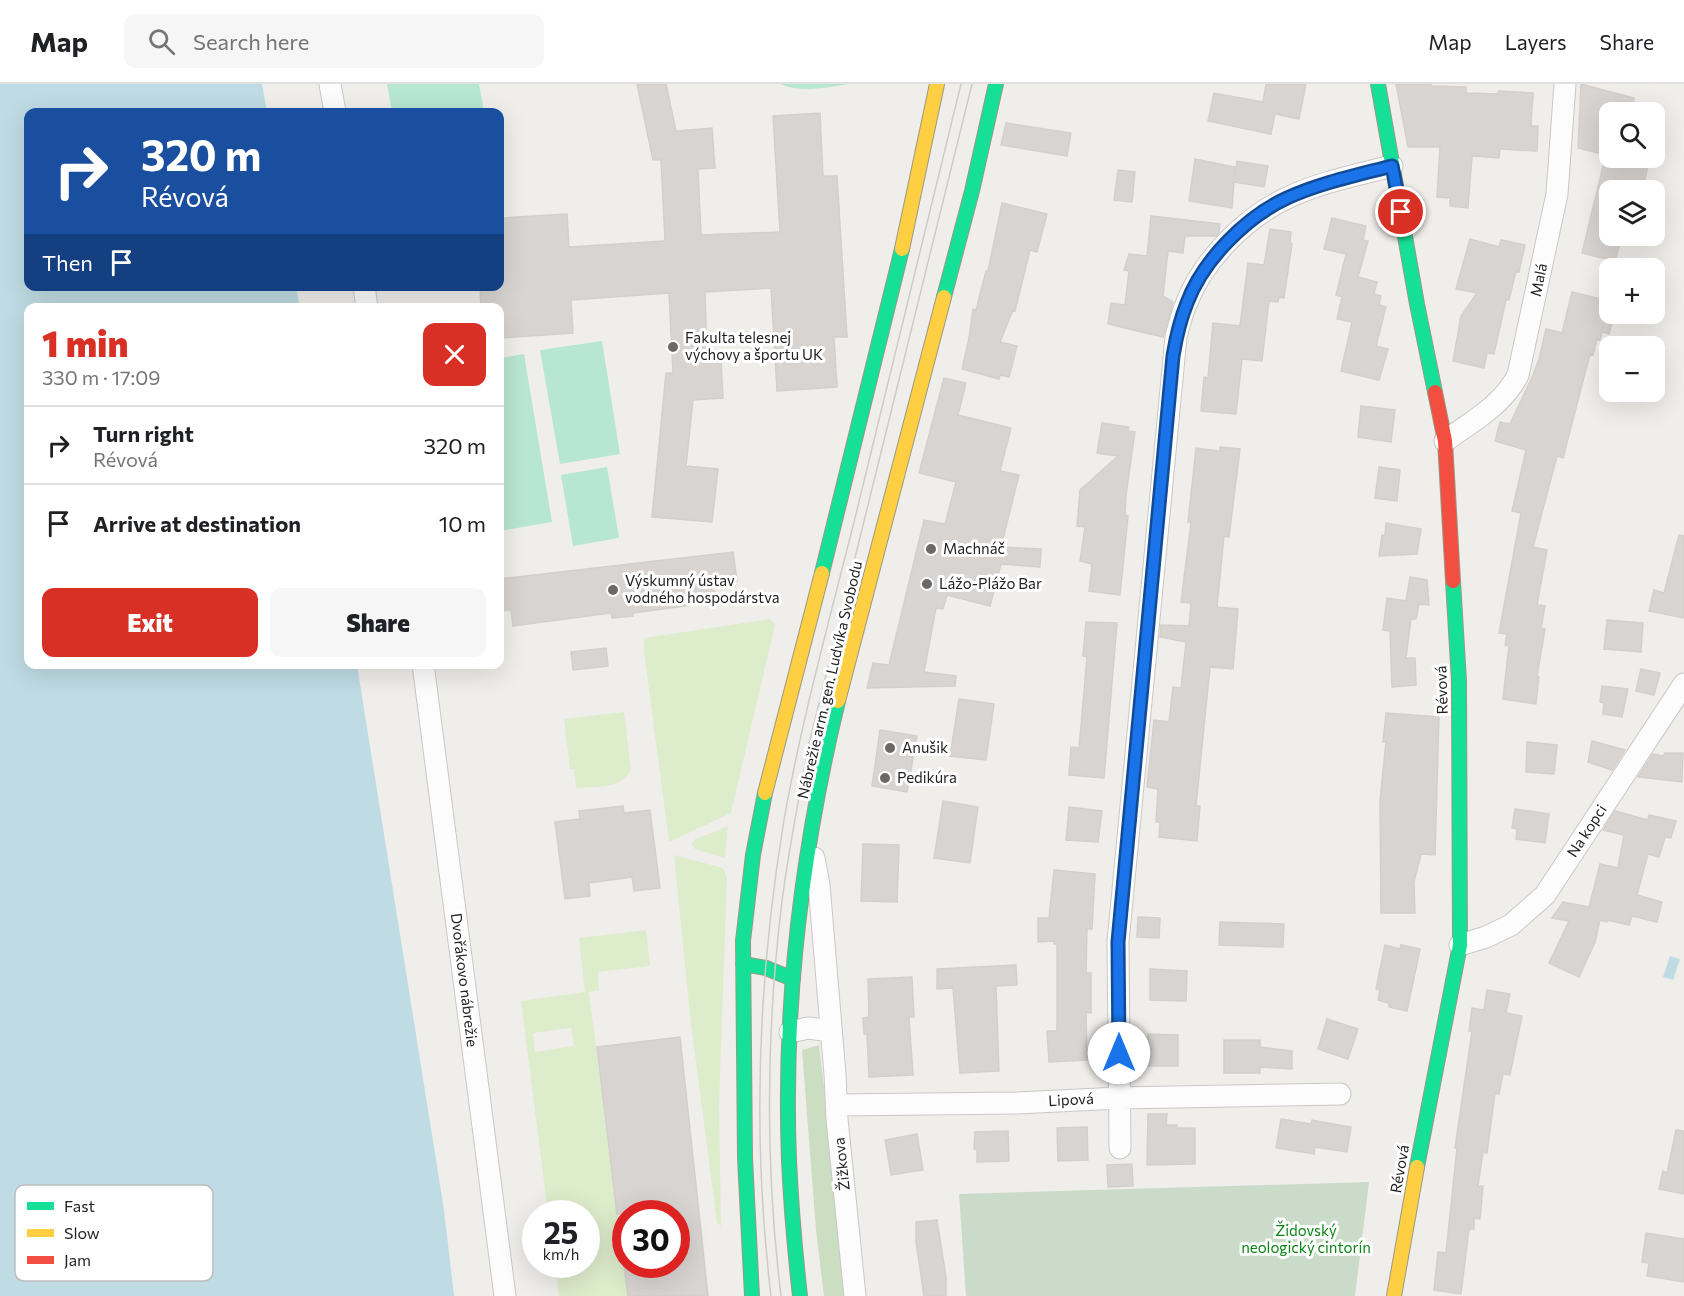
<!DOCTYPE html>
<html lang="en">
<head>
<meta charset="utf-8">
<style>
	body { margin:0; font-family:Commissioner,sans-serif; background:#f6f6f6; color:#202124; height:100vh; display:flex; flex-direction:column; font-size:22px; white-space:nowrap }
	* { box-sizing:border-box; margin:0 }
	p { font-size:20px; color:#757577 }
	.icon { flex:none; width:33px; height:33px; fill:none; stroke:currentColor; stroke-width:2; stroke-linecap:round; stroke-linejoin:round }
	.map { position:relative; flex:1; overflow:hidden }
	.drawer { position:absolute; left:24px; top:219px; width:480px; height:366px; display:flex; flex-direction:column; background:#fff; border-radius:12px; box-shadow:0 6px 24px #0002 }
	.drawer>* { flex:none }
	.top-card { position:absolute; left:24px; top:24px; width:480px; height:183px; border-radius:12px; box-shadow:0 6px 24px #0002; background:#1a4fa0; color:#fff; overflow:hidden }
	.buttons { position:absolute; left:1599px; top:18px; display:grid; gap:12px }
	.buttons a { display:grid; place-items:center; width:66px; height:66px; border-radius:12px; background:#fff; box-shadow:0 6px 24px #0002; font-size:30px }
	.speed { position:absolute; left:522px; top:1116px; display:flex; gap:12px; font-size:30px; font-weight:700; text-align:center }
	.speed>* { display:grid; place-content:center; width:78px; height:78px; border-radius:50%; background:#fff; box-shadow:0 6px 24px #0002; line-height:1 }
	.speed small { font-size:15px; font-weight:400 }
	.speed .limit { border:9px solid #d22; background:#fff; color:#111 }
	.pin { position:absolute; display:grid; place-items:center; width:51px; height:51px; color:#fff; margin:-26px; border:3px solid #fff; border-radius:50%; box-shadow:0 2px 6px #0007 }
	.me { position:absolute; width:66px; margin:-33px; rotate:0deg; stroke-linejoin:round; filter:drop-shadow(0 0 4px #0008) }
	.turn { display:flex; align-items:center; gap:21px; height:126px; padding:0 18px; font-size:27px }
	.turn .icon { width:78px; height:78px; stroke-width:2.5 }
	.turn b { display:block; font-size:42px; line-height:51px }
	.then { display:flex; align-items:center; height:57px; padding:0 18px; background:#0003; gap:12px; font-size:22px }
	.round { display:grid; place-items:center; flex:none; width:63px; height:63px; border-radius:12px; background:#f6f6f6 }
	.head { display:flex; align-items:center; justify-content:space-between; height:102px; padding:0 18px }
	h1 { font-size:36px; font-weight:800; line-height:45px; color:#d93025 }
	.button { display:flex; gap:12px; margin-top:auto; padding:12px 18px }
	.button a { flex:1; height:69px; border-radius:12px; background:#d93025; color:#fff; font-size:24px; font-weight:800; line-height:69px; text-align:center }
	.button a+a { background:#f6f6f6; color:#202124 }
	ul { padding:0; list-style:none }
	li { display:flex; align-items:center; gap:18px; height:78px; padding:0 18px; border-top:2px solid #e0e0e0 }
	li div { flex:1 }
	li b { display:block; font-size:22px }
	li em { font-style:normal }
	header { display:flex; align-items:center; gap:36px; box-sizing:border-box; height:84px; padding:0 30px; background:#fff; border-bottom:2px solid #e0e0e0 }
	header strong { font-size:28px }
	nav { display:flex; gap:33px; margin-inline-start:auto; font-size:21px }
	.search { width:420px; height:54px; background:#f6f6f6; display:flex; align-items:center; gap:15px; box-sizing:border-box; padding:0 21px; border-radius:12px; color:#757577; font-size:22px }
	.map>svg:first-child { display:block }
	.grass { fill:#ddeccb; fill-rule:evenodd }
	.forest { fill:#cbdec1 }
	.cemetery { fill:#cadbca }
	.pitch { fill:#b7e6d2 }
	.water { fill:#bfdbe3 }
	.building { fill:#d7d4d2; stroke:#d3d0cc; stroke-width:1.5 }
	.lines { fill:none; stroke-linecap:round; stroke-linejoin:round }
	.street-casing { stroke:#c9c8c7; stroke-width:23 }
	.fast-casing { stroke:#999a82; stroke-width:16 }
	.slow-casing { stroke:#999a82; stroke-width:16 }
	.jam-casing { stroke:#999a82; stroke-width:16 }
	.street { stroke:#fdfcfc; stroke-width:21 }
	.fast { stroke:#16e098; stroke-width:14 }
	.slow { stroke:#ffcf43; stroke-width:14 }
	.jam { stroke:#f24e42; stroke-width:14 }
	.tram { stroke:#ccc; stroke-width:1.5 }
	.route-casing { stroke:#114b97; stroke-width:15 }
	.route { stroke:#1a73e8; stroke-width:10 }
	.poi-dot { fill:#6a6968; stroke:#fff; stroke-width:2 }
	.labels { text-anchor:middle; stroke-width:6; stroke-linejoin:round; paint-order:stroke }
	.street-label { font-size:15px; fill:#222; stroke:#fff }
	.poi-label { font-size:15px; fill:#222; stroke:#fff; text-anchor:start }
	.park-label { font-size:15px; fill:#0c8416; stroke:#fff }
	.key { fill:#fff; stroke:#bdbdbd; stroke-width:1.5 }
	.key-label { font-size:16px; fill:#222 }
</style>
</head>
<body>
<header>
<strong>Map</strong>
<div class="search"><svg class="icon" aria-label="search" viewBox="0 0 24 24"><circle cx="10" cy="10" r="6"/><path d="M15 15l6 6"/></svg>Search here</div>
<nav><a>Map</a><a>Layers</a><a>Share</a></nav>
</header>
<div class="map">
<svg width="1684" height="1212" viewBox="0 0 1684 1212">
	<rect width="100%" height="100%" fill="#f0eeeb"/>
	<path class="grass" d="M 770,535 L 775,541 L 731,729 L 669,758 L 644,567 L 644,554 Z
		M 624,628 L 631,686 C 622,706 596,702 576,704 L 574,685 L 570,685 L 564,635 Z
		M 728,742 L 725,774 L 695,765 L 692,761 L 694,756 Z
		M 674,771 L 723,784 L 727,793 L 719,1021 L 721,1142 L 717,1139 L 691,940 Z
		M 646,846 L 650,882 L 598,888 L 599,906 L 589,908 L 628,1212 L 559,1212 L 555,1181 L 586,1180 L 586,1130 L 548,1129 L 521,917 L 585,908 L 579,854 ZM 571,944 L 574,962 L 535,968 L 533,949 Z"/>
	<path class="forest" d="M 819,961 L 837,1115 L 844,1212 L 824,1212 L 816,1146 L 802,966 Z"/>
	<path class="cemetery" d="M 1369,1098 L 1355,1212 L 966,1212 L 959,1110 Z"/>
	<path class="pitch" d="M 387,0 L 479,0 L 484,28 L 392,28 Z
		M 780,0 L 848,0 C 825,4 802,9 780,0 Z
		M 602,257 L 620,370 L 560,380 L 540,266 Z
		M 524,270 L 552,438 L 500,447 L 500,274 Z
		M 607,383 L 619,454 L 573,462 L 561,391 Z"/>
	<path class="water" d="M 0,0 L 262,0 L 267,28 L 28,28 L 28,202 L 296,203 L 300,223 L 28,224 L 28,580 L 357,581 L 444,1126 L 454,1212 L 0,1212 Z
		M 1670,872 L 1680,875 L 1673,896 L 1663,893 Z"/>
	<path class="building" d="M 637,0 L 666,0 L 676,47 L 712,44 L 715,84 L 698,85 L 701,151 L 780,148 L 773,32 L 820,29 L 823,92 L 837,92 L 847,253 L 834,253 L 837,303 L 777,307 L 771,204 L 705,208 L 707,276 L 721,275 L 723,314 L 693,316 L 686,382 L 718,385 L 712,438 L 652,433 L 666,289 L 673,289 L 669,209 L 571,216 L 573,249 L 500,254 L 500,224 L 481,224 L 480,202 L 500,202 L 500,134 L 567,130 L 569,163 L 665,157 L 661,76 L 653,76 Z
		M 1266,0 L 1306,0 L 1299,35 L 1275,30 L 1271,50 L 1208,37 L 1214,9 L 1263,18 Z
		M 1396,0 L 1431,0 L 1431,2 L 1466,3 L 1466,9 L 1498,10 L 1499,7 L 1533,9 L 1531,42 L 1538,42 L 1537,67 L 1500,65 L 1499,74 L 1472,72 L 1468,124 L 1450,122 L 1450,114 L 1437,113 L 1440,63 L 1408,63 Z
		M 1581,0 L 1634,14 L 1631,28 L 1610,28 L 1610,72 L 1578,64 Z
		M 1006,39 L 1071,49 L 1067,72 L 1001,61 Z
		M 1605,74 L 1650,74 L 1642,106 L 1610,106 L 1610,152 L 1622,152 L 1615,177 L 1582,169 Z
		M 1195,75 L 1235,83 L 1235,92 L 1237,77 L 1268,82 L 1264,103 L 1234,98 L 1232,124 L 1189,117 Z
		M 1118,86 L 1135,88 L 1132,118 L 1114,116 Z
		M 1002,119 L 1047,130 L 1037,168 L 1030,166 L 1015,227 L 1013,226 L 1000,258 L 1017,262 L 1009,293 L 1000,291 L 999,295 L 962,285 L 969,254 L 973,225 L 976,226 L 986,187 L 988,187 Z
		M 1151,132 L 1220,140 L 1219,148 L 1216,152 L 1185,152 L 1183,169 L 1168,167 L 1163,212 L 1173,218 L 1163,253 L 1108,240 L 1111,219 L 1125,221 L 1129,187 L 1124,186 L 1129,170 L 1147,172 Z
		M 1332,134 L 1366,142 L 1363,156 L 1368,157 L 1358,193 L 1377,198 L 1374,210 L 1381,212 L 1379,221 L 1386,223 L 1376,262 L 1388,265 L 1379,296 L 1341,287 L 1352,238 L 1337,235 L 1342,213 L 1336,211 L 1346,170 L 1324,165 Z
		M 1270,145 L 1291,148 L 1290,159 L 1292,160 L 1284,214 L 1279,213 L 1278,218 L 1269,217 L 1262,277 L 1242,275 L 1236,330 L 1201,327 L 1204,293 L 1208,294 L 1213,239 L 1240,242 L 1248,179 L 1264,181 Z
		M 1470,155 L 1499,163 L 1501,156 L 1525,161 L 1519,188 L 1516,187 L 1509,216 L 1506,216 L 1494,270 L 1487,269 L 1484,284 L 1453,277 L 1461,232 L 1477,209 L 1456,205 Z
		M 1572,208 L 1610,217 L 1610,231 L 1614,232 L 1609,250 L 1602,248 L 1600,256 L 1597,255 L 1593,271 L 1590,270 L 1563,374 L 1557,372 L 1533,463 L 1547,466 L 1537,521 L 1545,522 L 1541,544 L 1545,545 L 1537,592 L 1539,593 L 1536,620 L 1503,615 L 1509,562 L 1505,561 L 1507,550 L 1499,549 L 1521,429 L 1512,427 L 1526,366 L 1495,357 L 1500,338 L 1510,340 L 1533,291 L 1539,275 L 1546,245 L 1562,249 Z
		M 944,294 L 966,299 L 958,331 L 1011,344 L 1000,387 L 1019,391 L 1001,463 L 1041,465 L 1040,483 L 1001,480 L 990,522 L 947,511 L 943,525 L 936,524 L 924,588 L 956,592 L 955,602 L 867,604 L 873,579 L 889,581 L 924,436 L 945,440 L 956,398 L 919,389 Z
		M 1361,322 L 1395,326 L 1391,358 L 1358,353 Z
		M 1102,339 L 1129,343 L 1128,347 L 1135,348 L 1126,411 L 1125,431 L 1128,432 L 1120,511 L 1089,507 L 1092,480 L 1080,477 L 1085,443 L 1077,442 L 1080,406 L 1118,372 L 1097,369 Z
		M 1220,363 L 1240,365 L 1229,453 L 1224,452 L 1217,523 L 1238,525 L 1233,585 L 1210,583 L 1196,722 L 1200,722 L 1197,757 L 1159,753 L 1160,738 L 1156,738 L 1158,705 L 1147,703 L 1154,636 L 1169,638 L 1173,603 L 1181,604 L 1186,558 L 1160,553 L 1161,541 L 1189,542 L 1191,519 L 1181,518 L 1191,438 L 1188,438 L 1196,364 L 1220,367 Z
		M 1379,383 L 1400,386 L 1397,417 L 1375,414 Z
		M 1386,439 L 1421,445 L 1417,470 L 1379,472 L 1382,451 L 1385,452 Z
		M 1679,451 L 1684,452 L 1684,534 L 1649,527 L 1654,506 L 1664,509 Z
		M 733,468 L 737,497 L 706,502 L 729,516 L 633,529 L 633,532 L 612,534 L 611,529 L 513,542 L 511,526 L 501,527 L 500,495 Z
		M 1410,493 L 1427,496 L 1429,521 L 1419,520 L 1416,535 L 1411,535 L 1406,574 L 1415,574 L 1416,601 L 1392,603 L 1390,547 L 1383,546 L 1387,514 L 1406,517 Z
		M 1607,536 L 1643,539 L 1641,568 L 1604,565 Z
		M 1086,538 L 1117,539 L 1104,694 L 1069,691 L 1071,663 L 1079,664 L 1087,573 L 1083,572 Z
		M 606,564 L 608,582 L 573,586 L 571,568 Z
		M 1641,585 L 1660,589 L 1654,611 L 1636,607 Z
		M 1602,602 L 1628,605 L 1622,633 L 1603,630 L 1604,619 L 1600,618 Z
		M 959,615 L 994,620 L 986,676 L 950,672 Z
		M 1386,629 L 1439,633 L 1435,771 L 1421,770 L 1414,798 L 1415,829 L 1381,829 L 1380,717 L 1386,658 L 1383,658 Z
		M 880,646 L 917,652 L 907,708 L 872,702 Z
		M 1592,657 L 1625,666 L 1612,686 L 1588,678 Z
		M 1527,658 L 1557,661 L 1554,690 L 1526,688 Z
		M 1665,669 L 1683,669 L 1682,698 L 1638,693 L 1653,670 L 1663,672 Z
		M 943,717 L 978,723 L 970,779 L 934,774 Z
		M 623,722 L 624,729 L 650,726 L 660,804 L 634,807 L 632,793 L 589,799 L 590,812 L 565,815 L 555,738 L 580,735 L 579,727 Z
		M 1069,723 L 1102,727 L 1098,758 L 1066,756 Z
		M 1515,725 L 1549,730 L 1545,759 L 1516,755 L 1517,745 L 1512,744 Z
		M 1615,727 L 1648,736 L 1649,731 L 1676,737 L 1671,754 L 1665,753 L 1659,773 L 1648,770 L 1637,811 L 1662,818 L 1657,838 L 1632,832 L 1629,841 L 1607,836 L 1607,838 L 1600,836 L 1595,858 L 1579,893 L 1549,879 L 1569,837 L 1552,834 L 1563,818 L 1589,823 L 1600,780 L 1618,784 L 1624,751 L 1603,746 Z
		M 863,760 L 899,761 L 897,818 L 861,817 Z
		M 1054,786 L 1095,790 L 1092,845 L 1087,845 L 1086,889 L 1091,889 L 1091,929 L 1086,928 L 1087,976 L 1049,978 L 1047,947 L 1057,947 L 1057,860 L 1054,860 L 1054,857 L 1038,858 L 1038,834 L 1049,834 Z
		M 1138,833 L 1160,834 L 1159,854 L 1137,853 Z
		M 1220,838 L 1284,840 L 1283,863 L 1219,861 Z
		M 1385,861 L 1400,865 L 1401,861 L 1420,865 L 1407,927 L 1389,923 L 1389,919 L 1378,916 L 1380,906 L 1376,905 Z
		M 1016,881 L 1017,901 L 996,902 L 999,987 L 960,989 L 953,904 L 937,905 L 937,885 Z
		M 1150,885 L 1187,887 L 1186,917 L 1150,916 Z
		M 912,893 L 914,933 L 909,933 L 913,991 L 869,993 L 867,950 L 864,950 L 863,934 L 869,933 L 868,895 Z
		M 1487,906 L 1510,910 L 1506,929 L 1522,932 L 1510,991 L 1503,990 L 1499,1010 L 1495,1009 L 1487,1069 L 1483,1068 L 1478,1102 L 1483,1102 L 1480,1135 L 1474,1134 L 1474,1145 L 1469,1145 L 1461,1210 L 1434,1206 L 1438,1168 L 1446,1169 L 1457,1064 L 1455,1064 L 1472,947 L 1469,947 L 1472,924 L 1484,926 Z
		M 1327,935 L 1358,945 L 1348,975 L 1318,965 Z
		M 1148,950 L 1178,951 L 1178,982 L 1148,982 Z
		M 680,953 L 708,1212 L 628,1212 L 624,1180 L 676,1180 L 676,1130 L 617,1130 L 597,963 Z
		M 1224,956 L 1260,956 L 1260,963 L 1292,967 L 1292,985 L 1260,983 L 1260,989 L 1224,989 Z
		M 1148,1030 L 1167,1030 L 1166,1041 L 1177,1041 L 1176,1044 L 1195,1044 L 1195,1080 L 1147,1081 Z
		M 1281,1035 L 1311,1040 L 1312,1036 L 1351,1043 L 1347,1068 L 1315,1063 L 1314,1070 L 1276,1064 Z
		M 1087,1043 L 1088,1076 L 1058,1077 L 1057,1044 Z
		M 1676,1046 L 1684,1047 L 1684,1110 L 1659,1105 L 1663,1087 L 1667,1089 Z
		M 1008,1047 L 1009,1077 L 977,1078 L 977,1065 L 974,1065 L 975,1048 Z
		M 917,1050 L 923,1086 L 891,1091 L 885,1056 Z
		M 1132,1080 L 1133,1102 L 1108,1103 L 1107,1081 Z
		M 937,1136 L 946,1193 L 946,1212 L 924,1212 L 916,1158 L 916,1138 Z
		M 1646,1149 L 1684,1155 L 1684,1198 L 1647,1192 L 1649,1179 L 1642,1178 Z"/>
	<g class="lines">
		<defs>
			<path id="street" d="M 330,0 L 335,28
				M 364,202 L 367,224
				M 1445,357 C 1471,338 1503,321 1518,291 L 1557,110 L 1565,0
				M 423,580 L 505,1212
				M 814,774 L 819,801 L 835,990 L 837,1035 L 855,1212
				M 1460,861 L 1486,853 L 1511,841 L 1545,811 L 1684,600
				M 790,948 L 808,944 L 831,947
				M 837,1021 L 1017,1019 L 1119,1014 L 1340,1010
				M 1120,1064 L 1118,858 L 1176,253 C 1179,241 1182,229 1187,218 C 1204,175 1246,133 1287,114 C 1320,98 1357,91 1392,82"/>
			<path id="fast" d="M 1378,0 L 1417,220 L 1435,308
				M 944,213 L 972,107 L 996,0
				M 822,489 L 902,165
				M 743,880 L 766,884 L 793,895
				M 1417,1083 L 1460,861 L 1459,597 L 1453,497
				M 752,1212 L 745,1074 L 743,857 L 753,771 L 765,709
				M 800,1212 C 795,1167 791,1122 789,1076 C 783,923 802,766 838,617"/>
			<path id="slow" d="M 902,165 L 937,0
				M 838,617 L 944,213
				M 765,709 L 822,489
				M 1394,1212 L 1417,1083"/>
			<path id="jam" d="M 1435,308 L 1445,357 L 1453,497"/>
		</defs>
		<use href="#street" class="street-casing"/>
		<use href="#fast" class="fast-casing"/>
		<use href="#slow" class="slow-casing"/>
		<use href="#jam" class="jam-casing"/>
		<use href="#street" class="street"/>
		<use href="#fast" class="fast"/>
		<use href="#slow" class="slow"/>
		<use href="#jam" class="jam"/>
		<path class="tram" d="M 771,1212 C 752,1054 758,893 784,736 C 802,634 830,534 855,434 C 890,289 926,145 961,0
			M 781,1212 C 765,1081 766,948 782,817 C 789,764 799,712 809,660 L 972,0"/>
	</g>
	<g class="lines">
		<defs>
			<path id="route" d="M 1119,969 L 1118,858 L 1173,272 C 1176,254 1180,236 1187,219 C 1203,176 1246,133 1287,114 C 1320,99 1357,91 1392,82 L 1401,128"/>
		</defs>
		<use href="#route" class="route-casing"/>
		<use href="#route" class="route"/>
	</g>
	<g class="poi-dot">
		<circle cx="673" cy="263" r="6"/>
		<circle cx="931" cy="465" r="6"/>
		<circle cx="927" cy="500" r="6"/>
		<circle cx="613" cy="506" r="6"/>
		<circle cx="890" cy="664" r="6"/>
		<circle cx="885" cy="694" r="6"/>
	</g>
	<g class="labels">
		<g class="street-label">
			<text transform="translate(1539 196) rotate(-78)" y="5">Malá</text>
			<text transform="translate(830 596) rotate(-77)" y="5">Nábrežie arm. gen. Ludvíka Svobodu</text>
			<text transform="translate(1442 606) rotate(-92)" y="5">Révová</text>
			<text transform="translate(1587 747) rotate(-57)" y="5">Na kopci</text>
			<text transform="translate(464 896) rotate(83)" y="5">Dvořákovo nábrežie</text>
			<text transform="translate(1071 1016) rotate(-3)" y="5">Lipová</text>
			<text transform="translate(842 1080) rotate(-96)" y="5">Žižkova</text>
			<text transform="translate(1400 1085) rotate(-80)" y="5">Révová</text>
		</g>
		<g class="poi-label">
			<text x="685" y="259">Fakulta telesnej<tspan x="685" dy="17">výchovy a športu UK</tspan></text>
			<text x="943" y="470">Machnáč</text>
			<text x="625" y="502">Výskumný ústav<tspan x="625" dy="17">vodného hospodárstva</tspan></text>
			<text x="939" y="505">Lážo-Plážo Bar</text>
			<text x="902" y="669">Anušik</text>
			<text x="897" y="699">Pedikúra</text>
		</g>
		<g class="park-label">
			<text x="1306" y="1152">Židovský<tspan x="1306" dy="17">neologický cintorín</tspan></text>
		</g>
	</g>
	<rect x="15" y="1101" width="198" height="96" rx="9" class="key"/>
	<rect x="27" y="1118" width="27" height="8" fill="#16e098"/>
	<rect x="27" y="1145" width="27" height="8" fill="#ffcf43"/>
	<rect x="27" y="1172" width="27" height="8" fill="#f24e42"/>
	<g class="key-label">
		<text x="64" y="1128">Fast</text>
		<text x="64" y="1155">Slow</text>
		<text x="64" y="1182">Jam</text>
	</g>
</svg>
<div class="buttons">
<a><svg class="icon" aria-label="search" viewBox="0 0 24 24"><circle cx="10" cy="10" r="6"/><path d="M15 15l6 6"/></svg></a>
<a><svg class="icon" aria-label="layers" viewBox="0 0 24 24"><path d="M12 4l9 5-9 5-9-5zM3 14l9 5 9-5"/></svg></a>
<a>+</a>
<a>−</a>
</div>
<div class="speed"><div>25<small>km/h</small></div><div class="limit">30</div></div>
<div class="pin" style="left:1401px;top:128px;background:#d93025"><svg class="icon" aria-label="arrive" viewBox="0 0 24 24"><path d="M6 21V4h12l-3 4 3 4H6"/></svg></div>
<svg class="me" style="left:1119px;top:969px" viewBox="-20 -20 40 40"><circle r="19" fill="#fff"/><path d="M0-13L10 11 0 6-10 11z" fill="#1a73e8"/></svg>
<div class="top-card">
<div class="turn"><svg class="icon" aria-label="right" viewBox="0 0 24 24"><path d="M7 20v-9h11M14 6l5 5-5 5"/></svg><div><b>320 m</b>Révová</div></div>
<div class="then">Then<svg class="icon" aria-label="arrive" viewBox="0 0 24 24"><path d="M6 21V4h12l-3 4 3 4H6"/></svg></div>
</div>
<section class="drawer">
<div class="head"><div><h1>1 min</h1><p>330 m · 17:09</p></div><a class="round" style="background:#d93025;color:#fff"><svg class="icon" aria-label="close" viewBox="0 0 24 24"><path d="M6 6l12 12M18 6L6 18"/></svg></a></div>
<ul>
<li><svg class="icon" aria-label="right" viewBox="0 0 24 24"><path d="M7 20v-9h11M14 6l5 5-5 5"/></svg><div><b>Turn right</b><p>Révová</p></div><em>320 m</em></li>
<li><svg class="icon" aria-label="arrive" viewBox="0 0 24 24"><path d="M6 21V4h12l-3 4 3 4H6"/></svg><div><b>Arrive at destination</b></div><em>10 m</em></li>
</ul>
<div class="button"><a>Exit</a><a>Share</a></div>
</section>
</div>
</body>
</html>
